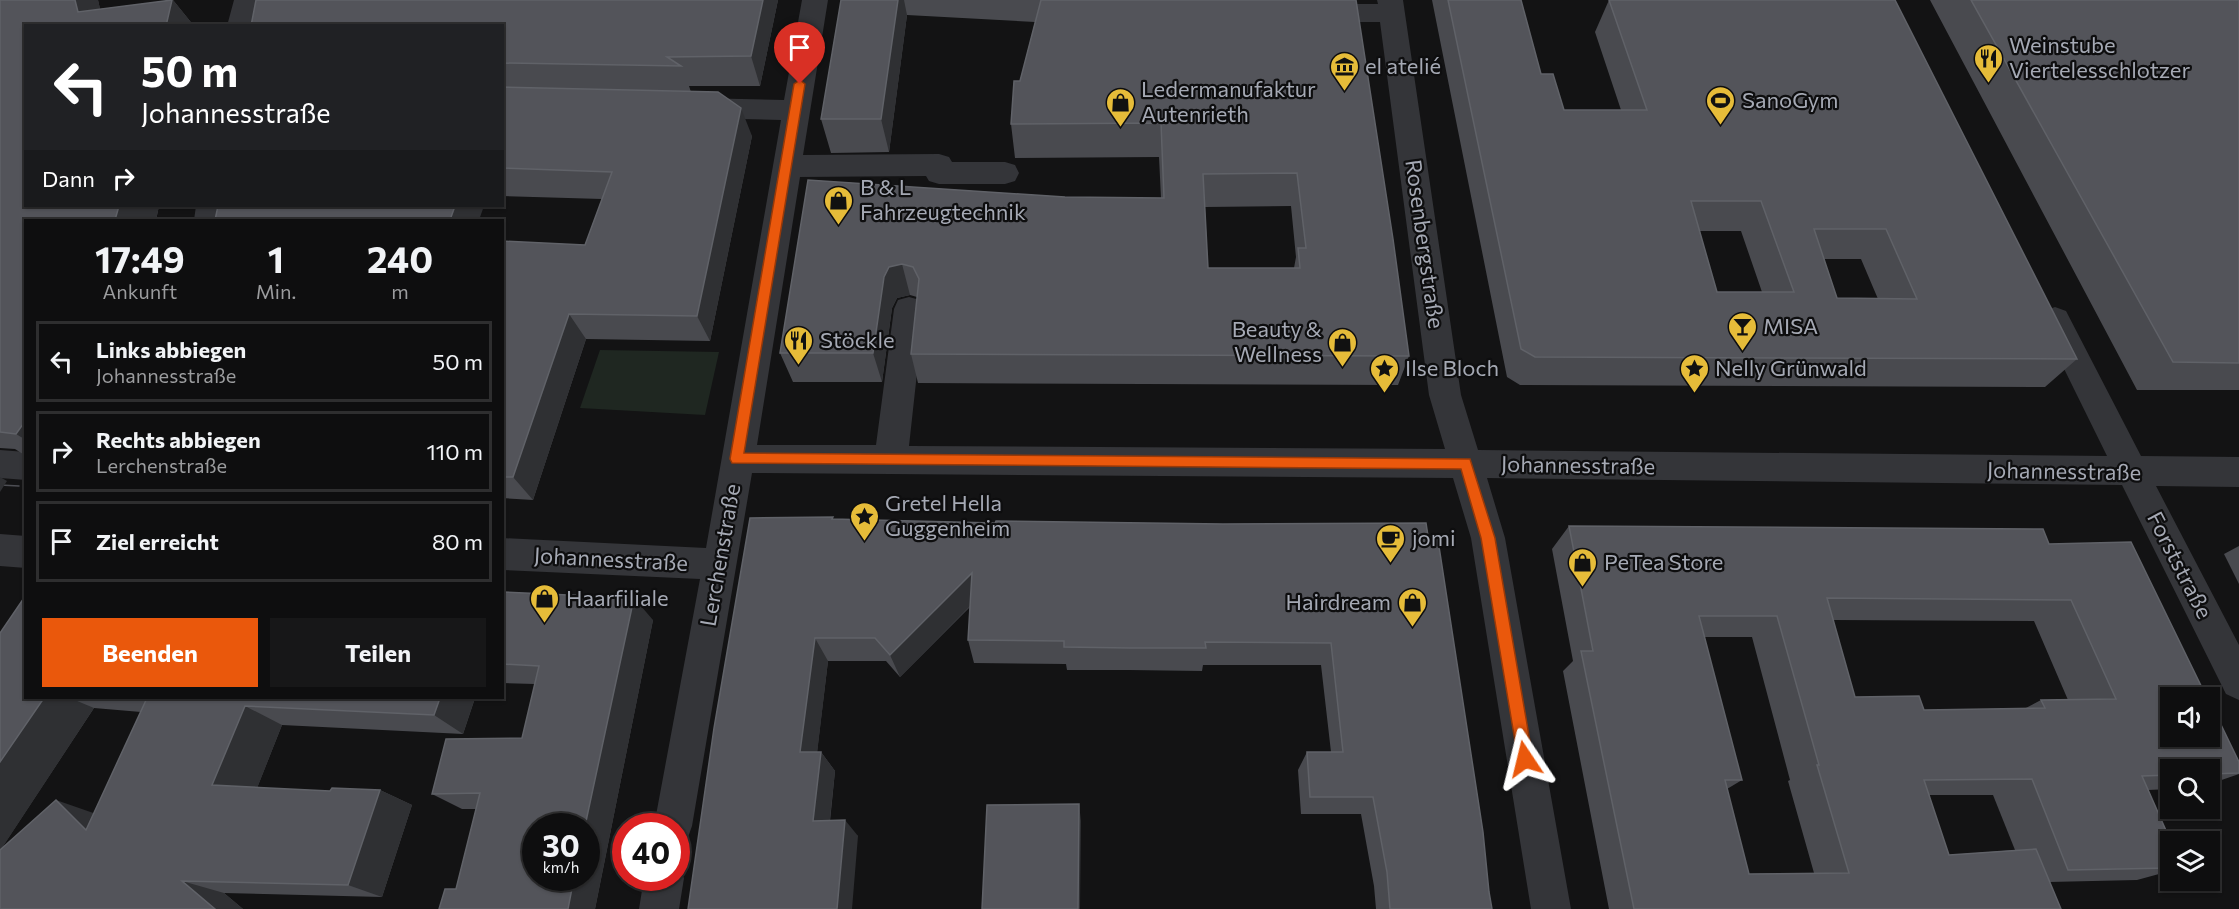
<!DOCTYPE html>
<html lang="de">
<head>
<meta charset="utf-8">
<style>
	body { margin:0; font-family:Commissioner,sans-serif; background:#171718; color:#f1f3f6; height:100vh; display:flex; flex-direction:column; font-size:22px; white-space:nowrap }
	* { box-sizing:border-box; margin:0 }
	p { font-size:20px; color:#9b9c9e }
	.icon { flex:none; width:33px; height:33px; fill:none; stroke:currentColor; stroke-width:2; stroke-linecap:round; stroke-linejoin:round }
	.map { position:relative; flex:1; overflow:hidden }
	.drawer { position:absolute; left:24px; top:219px; width:480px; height:480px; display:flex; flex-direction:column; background:#0e0e0f; border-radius:0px; box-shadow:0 2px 4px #0004,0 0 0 2px #2e2e2f }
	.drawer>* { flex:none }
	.guide { position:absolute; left:24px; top:24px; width:480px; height:183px; border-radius:0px; box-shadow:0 2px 4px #0004,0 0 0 2px #2e2e2f; background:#202124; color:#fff; overflow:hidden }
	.tools { position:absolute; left:2160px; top:687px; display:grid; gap:12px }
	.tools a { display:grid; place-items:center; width:60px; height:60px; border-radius:0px; background:#0e0e0f; box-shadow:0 2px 4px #0004,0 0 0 2px #2e2e2f; font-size:30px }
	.speed { position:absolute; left:522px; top:813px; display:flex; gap:12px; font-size:30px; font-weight:700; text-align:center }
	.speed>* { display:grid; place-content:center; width:78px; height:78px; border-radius:50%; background:#0e0e0f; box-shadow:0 2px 4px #0004,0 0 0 2px #2e2e2f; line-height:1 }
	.speed small { font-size:15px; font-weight:400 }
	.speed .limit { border:9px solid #d22; background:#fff; color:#111 }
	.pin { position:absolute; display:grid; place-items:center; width:51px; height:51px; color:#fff; margin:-62px -26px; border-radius:50% 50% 50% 0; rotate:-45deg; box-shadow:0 0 6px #0007 }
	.pin .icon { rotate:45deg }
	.me { position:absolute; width:66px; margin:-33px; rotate:350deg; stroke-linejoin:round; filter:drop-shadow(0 0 4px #0008) }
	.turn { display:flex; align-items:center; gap:21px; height:126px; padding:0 18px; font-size:27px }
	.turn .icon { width:78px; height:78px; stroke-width:2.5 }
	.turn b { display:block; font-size:42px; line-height:51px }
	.then { display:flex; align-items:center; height:57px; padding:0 18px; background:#0003; gap:12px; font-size:22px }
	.eta { display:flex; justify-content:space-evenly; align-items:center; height:102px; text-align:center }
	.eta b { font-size:36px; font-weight:700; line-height:42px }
	.button { display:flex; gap:12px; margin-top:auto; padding:12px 18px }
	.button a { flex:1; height:69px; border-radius:0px; background:#ea580c; color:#fff; font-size:24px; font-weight:700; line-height:69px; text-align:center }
	.button a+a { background:#171718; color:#f1f3f6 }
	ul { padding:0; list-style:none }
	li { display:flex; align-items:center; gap:18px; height:81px; margin:0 12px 9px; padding:0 6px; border:3px solid #2e2e2f; border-radius:0px }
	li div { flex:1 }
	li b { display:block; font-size:22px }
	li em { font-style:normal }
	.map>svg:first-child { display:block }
	.green { fill:#1f2721 }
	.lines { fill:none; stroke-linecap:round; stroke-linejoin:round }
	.minor { fill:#343539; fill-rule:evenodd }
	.tram { stroke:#4d4e54; stroke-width:1.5 }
	.wall { fill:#494a4f; fill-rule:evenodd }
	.shaded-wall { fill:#2f3033 }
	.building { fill:#53545a; stroke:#606268; stroke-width:1.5; fill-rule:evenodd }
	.route { fill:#ea580c; stroke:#983908; stroke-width:1.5 }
	.labels { text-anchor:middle; stroke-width:4.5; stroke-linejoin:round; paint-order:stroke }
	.poi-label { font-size:22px; fill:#a5a9b4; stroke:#0e0e0f; text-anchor:start }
	.street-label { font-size:22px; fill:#a5a9b4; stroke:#0e0e0f }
</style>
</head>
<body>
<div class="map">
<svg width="2239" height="909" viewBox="0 0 2239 909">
	<rect width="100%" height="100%" fill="#131314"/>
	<path class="green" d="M 600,350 L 719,352 L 705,415 L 580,408 Z"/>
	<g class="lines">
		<path class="minor" d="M 234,0 L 260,0 L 253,26 L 227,26 Z
			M 802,0 L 828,0 L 803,155 L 939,154 L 949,157 L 952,162 L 1005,162 L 1015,165 L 1019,173 L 1015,181 L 1005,184 L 939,184 L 929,181 L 926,176 L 800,177 L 757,445 L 876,445 L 894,309 L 898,300 L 909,297 L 920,300 L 924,309 L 909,446 L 1445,449 L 1429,395 L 1380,22 L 1313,22 L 1304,19 L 1300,13 L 1304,7 L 1313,4 L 1378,4 L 1377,0 L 1403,0 L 1461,395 L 1478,450 L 2107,456 L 2040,320 L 2044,311 L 2055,307 L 2066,311 L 2141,456 L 2239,457 L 2239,487 L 2156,486 L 2239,645 L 2239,700 L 2226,694 L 2122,485 L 1487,478 L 1505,538 L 1571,909 L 1531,909 L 1471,538 L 1453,478 L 752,473 L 692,826 L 687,840 L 676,844 L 676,826 L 654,826 L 700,579 L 502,570 L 502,538 L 706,548 L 781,120 L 696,118 L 686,115 L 682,108 L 686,101 L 696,98 L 784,100 Z
			M 196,206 L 225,206 L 222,220 L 194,220 Z
			M 0,450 L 26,452 L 26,480 L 0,478 Z
			M 0,534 L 26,536 L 26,568 L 0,566 Z
			M 676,863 L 684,878 L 679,909 L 639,909 L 644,878 L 676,878 Z"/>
		<path class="tram" d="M 0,485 L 19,486"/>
	</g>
	<path class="wall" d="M 0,0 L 98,0 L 100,9 L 173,0 L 194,26 L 26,206 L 159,206 L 156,220 L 26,220 L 26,456 L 15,449 L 0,448 Z
		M 256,0 L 778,0 L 760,86 L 689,86 L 691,92 L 752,136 L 710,341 L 586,339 L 533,500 L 502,498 L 502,241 L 585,245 L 602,199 L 502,196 L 502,26 Z
		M 841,0 L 1356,0 L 1409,356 L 1398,385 L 918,383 L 911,354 L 917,297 L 910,295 L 897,298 L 892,308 L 882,382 L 793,382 L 780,353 L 808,180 L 1065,197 L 1161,198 L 1159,157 L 1015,158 L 1011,124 L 1020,81 L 1035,22 L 907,15 L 889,152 L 831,153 L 821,119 ZM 1291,206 L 1296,257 L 1294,268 L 1208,268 L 1205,207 Z
		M 1432,0 L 1521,0 L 1541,74 L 1564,110 L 1621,110 L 1595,32 L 1609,0 L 2077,359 L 2045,387 L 1520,385 L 1507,377 ZM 1699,231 L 1741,231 L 1762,292 L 1717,292 ZM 1824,259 L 1861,259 L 1878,299 L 1837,298 Z
		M 1930,0 L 2239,0 L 2239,390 L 2137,390 Z
		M 834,519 L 995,523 L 1223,524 L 1426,523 L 1492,909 L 1376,909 L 1374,886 L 1361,814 L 1301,814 L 1298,770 L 1307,752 L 1331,752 L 1321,665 L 1203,665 L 1202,671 L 1129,670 L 1067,670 L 1066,664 L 974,663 L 968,640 L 970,607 L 900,677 L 886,661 L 828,661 L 817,752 L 821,752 L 835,771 L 830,821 L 858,836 L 688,909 Z
		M 1569,526 L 2049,544 L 2239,762 L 2239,774 L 2210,784 L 2210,770 L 2170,770 L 2170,789 L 2148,790 L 2170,868 L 2170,871 L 2137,880 L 2049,882 L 2061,909 L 1609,909 L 1563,671 L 1573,661 L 1552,549 ZM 1833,620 L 2034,621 L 2068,700 L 2041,700 L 2024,709 L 1924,710 L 1855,697 ZM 1704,637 L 1752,637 L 1790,780 L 1788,781 L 1814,873 L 1749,874 L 1727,789 L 1742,780 ZM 1929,795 L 1993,795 L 2015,850 L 1949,855 Z
		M 2239,546 L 2239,584 L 2224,554 Z
		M 502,592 L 653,620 L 595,909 L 439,909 L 456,889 L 476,809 L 462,809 L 432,794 L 522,738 L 535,684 L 502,683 Z
		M 0,633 L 26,698 L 475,698 L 463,734 L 282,725 L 257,788 L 330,791 L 380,790 L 412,805 L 382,897 L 224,893 L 243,909 L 0,909 ZM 94,708 L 141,712 L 94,813 L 1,849 Z"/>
	<path class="shaded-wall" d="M 75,0 L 98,0 L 104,26 L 78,12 Z
		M 172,0 L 173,0 L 194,26 L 166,26 Z
		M 763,0 L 778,0 L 760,86 L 751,56 Z
		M 898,0 L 904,0 L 907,15 L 889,152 L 881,119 Z
		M 741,108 L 752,136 L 710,341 L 697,316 Z
		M 119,206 L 159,206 L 156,220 L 115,220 Z
		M 455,206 L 484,206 L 479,220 L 450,220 Z
		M 902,264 L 910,295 L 897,298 L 892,308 L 882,382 L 873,353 L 884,277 L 889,267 Z
		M 569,314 L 586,339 L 533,500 L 513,477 Z
		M 26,420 L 26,440 L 16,434 Z
		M 0,477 L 7,481 L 0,492 Z
		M 972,573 L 978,598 L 900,677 L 890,655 Z
		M 634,598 L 653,620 L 595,909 L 568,909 L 574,878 L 586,878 L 586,826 L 585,826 Z
		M 815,638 L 828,661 L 815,771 L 800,752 Z
		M 44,698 L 70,698 L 94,708 L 0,851 L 0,762 Z
		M 440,698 L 475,698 L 463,734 L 434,715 Z
		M 245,706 L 282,725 L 252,801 L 212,785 Z
		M 821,752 L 835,771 L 828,837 L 813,821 Z
		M 380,790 L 412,805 L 382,897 L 348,885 Z
		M 56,800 L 102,816 L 86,830 Z
		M 1079,804 L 1081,821 L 1080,909 L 1078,909 Z
		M 845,820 L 858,836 L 852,909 L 837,909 Z
		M 182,881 L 224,893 L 243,909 L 215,909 Z"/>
	<path class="building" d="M 0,0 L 75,0 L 78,12 L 172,0 L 166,26 L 26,26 L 26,206 L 119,206 L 115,220 L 26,220 L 26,420 L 16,434 L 0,432 Z
		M 256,0 L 763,0 L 751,56 L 667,57 L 681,66 L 502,63 L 502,26 L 251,26 Z
		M 841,0 L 898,0 L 881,119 L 821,119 Z
		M 1041,0 L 1356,0 L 1393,239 L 1409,356 L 911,354 L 919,279 L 913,267 L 902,264 L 889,267 L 884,277 L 873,353 L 780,353 L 808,180 L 1065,197 L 1164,198 L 1161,123 L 1011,124 L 1014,81 L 1020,81 ZM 1297,173 L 1306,248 L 1298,248 L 1300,268 L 1208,268 L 1203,174 Z
		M 1448,0 L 1521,0 L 1541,74 L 1553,74 L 1564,110 L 1647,110 L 1609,0 L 1895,0 L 2077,359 L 1535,357 L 1521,349 ZM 1691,201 L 1761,201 L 1794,292 L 1717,292 ZM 1814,229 L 1886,229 L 1917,299 L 1837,298 Z
		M 1971,0 L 2239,0 L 2239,363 L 2173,362 Z
		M 502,87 L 718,92 L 741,108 L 697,316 L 569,314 L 513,477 L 502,477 L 502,241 L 585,245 L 612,172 L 502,168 Z
		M 218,206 L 455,206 L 450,220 L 215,220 Z
		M 833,517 L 832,519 L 995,523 L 996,521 L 1223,524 L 1426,523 L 1428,536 L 1438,540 L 1483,832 L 1489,892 L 1492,909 L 1390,909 L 1387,872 L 1373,797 L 1310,797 L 1307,752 L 1343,752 L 1331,643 L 1205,642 L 1206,648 L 1130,648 L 1064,647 L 1064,641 L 968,640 L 972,573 L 890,655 L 875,638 L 815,638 L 800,752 L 821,752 L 813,821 L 845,820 L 837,909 L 688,909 L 714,728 L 750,518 Z
		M 1569,526 L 2043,529 L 2049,544 L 2131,542 L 2207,698 L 2170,698 L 2170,736 L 2210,736 L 2210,702 L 2239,762 L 2239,773 L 2210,774 L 2210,770 L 2170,770 L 2170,775 L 2142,776 L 2171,842 L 2170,868 L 2068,870 L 2032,779 L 1924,780 L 1949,855 L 2036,849 L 2061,909 L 1634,909 L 1581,651 L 1593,651 ZM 1827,598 L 2071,600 L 2116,699 L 2041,700 L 2045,708 L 1924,710 L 1919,696 L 1855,697 ZM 1699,616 L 1777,616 L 1819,765 L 1817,765 L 1849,873 L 1749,874 L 1725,780 L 1742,780 Z
		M 502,592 L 634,598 L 585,826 L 536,826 L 536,878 L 574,878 L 568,909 L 439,909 L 445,889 L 456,889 L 480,793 L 432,794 L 446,739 L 522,738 L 539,666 L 502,664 Z
		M 26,595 L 26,698 L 44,698 L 0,762 L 0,633 Z
		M 143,698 L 440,698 L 434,715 L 245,706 L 212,785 L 330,791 L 332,788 L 380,790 L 348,885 L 182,881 L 215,909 L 0,909 L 0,850 L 56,800 L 86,830 L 147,698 Z
		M 1079,804 L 1078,909 L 982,909 L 987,805 Z"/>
	<path class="route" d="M 800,80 L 805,84 L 744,453 L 1470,459 L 1495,538 L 1533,759 L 1531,764 L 1525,767 L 1520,764 L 1518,759 L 1481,538 L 1461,469 L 732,463 L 730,459 L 794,84 Z"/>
	<defs>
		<symbol id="restaurant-pin" viewBox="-11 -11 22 30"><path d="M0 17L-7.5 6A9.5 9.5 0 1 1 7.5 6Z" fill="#e6bc39" stroke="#0e0e0f"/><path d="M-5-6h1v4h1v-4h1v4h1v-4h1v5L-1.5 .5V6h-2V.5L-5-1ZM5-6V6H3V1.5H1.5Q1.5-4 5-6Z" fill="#111"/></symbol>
		<symbol id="museum-pin" viewBox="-11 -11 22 30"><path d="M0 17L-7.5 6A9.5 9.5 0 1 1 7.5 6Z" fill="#e6bc39" stroke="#0e0e0f"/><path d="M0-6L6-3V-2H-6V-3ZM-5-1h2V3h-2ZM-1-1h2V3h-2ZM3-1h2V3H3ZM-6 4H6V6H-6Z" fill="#111"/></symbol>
		<symbol id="stadium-pin" viewBox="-11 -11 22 30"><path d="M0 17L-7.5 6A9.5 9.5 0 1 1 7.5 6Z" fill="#e6bc39" stroke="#0e0e0f"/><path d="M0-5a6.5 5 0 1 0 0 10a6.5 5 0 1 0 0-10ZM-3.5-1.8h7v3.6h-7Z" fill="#111"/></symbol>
		<symbol id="shop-pin" viewBox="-11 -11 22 30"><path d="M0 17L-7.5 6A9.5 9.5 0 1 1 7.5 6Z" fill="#e6bc39" stroke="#0e0e0f"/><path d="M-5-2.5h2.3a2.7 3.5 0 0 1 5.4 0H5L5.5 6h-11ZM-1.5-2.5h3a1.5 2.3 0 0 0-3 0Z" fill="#111"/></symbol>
		<symbol id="bar-pin" viewBox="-11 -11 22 30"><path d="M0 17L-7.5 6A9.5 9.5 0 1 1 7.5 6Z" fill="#e6bc39" stroke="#0e0e0f"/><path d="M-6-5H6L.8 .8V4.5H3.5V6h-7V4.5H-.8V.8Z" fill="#111"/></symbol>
		<symbol id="sight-pin" viewBox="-11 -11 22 30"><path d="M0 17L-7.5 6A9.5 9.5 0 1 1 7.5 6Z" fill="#e6bc39" stroke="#0e0e0f"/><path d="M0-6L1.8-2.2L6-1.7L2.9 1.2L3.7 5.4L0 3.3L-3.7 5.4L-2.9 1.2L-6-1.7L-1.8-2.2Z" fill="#111"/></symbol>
		<symbol id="cafe-pin" viewBox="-11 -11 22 30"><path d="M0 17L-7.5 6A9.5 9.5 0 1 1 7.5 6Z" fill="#e6bc39" stroke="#0e0e0f"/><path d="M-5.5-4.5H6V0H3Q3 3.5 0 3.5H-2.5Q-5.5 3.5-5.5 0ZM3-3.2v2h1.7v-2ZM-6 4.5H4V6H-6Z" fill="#111"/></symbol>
	</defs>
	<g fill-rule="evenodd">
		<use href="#restaurant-pin" x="1972" y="42" width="33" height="45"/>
		<use href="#museum-pin" x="1328" y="50" width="33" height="45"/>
		<use href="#stadium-pin" x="1704" y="84" width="33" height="45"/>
		<use href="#shop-pin" x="1104" y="86" width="33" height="45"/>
		<use href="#shop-pin" x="822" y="184" width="33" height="45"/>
		<use href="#bar-pin" x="1726" y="310" width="33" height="45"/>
		<use href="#restaurant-pin" x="782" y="324" width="33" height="45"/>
		<use href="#shop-pin" x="1326" y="326" width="33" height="45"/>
		<use href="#sight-pin" x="1368" y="352" width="33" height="45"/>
		<use href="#sight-pin" x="1678" y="352" width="33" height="45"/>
		<use href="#sight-pin" x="848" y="500" width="33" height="45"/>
		<use href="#cafe-pin" x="1374" y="522" width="33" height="45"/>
		<use href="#shop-pin" x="1566" y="546" width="33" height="45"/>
		<use href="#shop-pin" x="528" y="582" width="33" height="45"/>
		<use href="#shop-pin" x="1396" y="586" width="33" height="45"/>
	</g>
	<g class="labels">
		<g class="poi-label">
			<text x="2009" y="53">Weinstube<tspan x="2009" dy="25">Viertelesschlotzer</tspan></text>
			<text x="1365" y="74">el atelié</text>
			<text x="1141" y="97">Ledermanufaktur<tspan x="1141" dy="25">Autenrieth</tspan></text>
			<text x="1742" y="108">SanoGym</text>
			<text x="860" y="195">B &amp; L<tspan x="860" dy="25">Fahrzeugtechnik</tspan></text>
			<text x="1763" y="334">MISA</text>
			<text x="1322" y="337" text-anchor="end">Beauty &amp;<tspan x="1322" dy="25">Wellness</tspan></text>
			<text x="820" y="348">Stöckle</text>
			<text x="1405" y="376">Ilse Bloch</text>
			<text x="1715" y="376">Nelly Grünwald</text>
			<text x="885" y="511">Gretel Hella<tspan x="885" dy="25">Guggenheim</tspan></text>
			<text x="1412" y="546">jomi</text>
			<text x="1604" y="570">PeTea Store</text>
			<text x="566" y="606">Haarfiliale</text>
			<text x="1391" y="610" text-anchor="end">Hairdream</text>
		</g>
		<g class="street-label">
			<text transform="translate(1425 244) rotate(82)" y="8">Rosenbergstraße</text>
			<text transform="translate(1578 465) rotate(1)" y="8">Johannesstraße</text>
			<text transform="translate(2064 471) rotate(1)" y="8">Johannesstraße</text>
			<text transform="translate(720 555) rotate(-80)" y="8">Lerchenstraße</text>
			<text transform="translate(611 559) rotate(3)" y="8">Johannesstraße</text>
			<text transform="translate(2180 565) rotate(63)" y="8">Forststraße</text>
		</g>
	</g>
</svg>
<div class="tools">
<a><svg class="icon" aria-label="sound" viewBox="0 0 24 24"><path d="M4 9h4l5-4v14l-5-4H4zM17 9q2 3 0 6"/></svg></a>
<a><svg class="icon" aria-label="search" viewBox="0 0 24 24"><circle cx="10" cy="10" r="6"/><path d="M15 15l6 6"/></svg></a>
<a><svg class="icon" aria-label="layers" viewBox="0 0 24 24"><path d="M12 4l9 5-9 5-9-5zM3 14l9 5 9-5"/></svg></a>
</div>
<div class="speed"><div>30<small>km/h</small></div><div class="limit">40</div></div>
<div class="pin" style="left:800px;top:84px;background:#d93025"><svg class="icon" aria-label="arrive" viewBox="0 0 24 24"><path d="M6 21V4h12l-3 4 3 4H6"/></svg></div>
<svg class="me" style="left:1525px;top:759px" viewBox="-20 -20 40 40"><path d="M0-17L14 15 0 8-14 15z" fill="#ea580c" stroke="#fff" stroke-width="4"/></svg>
<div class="guide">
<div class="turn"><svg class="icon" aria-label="left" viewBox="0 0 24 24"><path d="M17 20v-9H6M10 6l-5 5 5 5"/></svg><div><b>50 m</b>Johannesstraße</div></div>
<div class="then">Dann<svg class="icon" aria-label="right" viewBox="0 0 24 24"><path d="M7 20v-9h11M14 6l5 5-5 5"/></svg></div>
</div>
<section class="drawer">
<div class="eta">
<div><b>17:49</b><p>Ankunft</p></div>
<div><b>1</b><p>Min.</p></div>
<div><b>240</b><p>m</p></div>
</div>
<ul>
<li><svg class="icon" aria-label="left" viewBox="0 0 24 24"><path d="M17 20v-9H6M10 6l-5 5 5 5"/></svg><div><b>Links abbiegen</b><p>Johannesstraße</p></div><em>50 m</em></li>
<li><svg class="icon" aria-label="right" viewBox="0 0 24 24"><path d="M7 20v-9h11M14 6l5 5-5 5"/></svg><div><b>Rechts abbiegen</b><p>Lerchenstraße</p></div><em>110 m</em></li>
<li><svg class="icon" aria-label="arrive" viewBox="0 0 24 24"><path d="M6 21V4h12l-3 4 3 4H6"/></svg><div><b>Ziel erreicht</b></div><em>80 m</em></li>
</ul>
<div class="button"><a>Beenden</a><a>Teilen</a></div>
</section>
</div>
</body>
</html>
